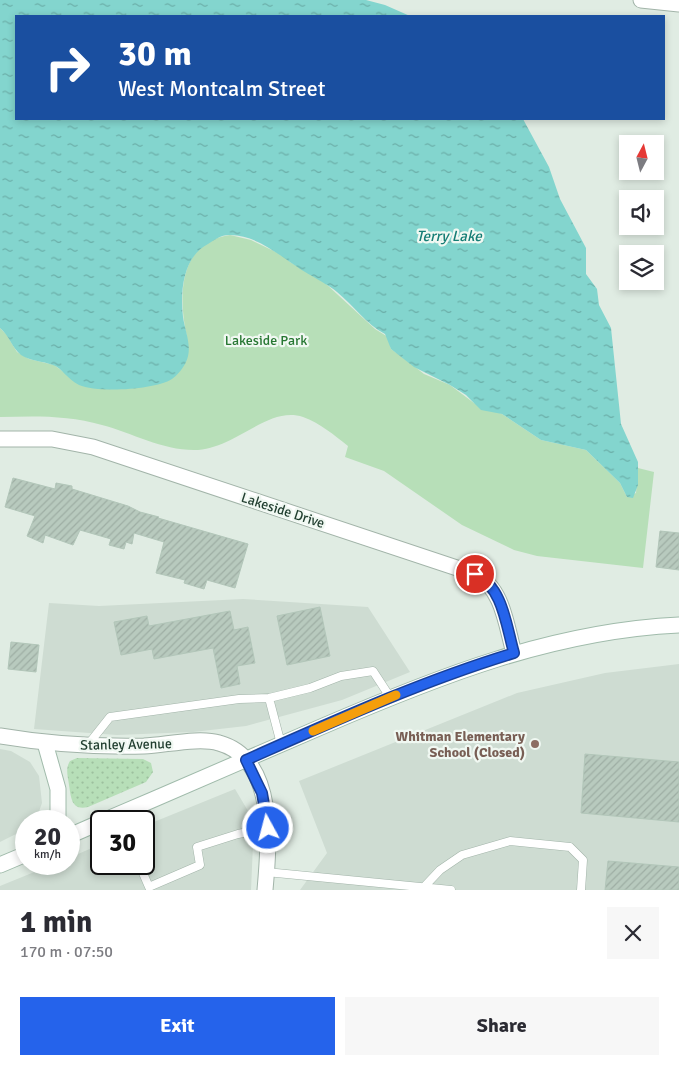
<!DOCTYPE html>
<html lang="en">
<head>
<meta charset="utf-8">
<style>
	body { margin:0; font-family:Signika,sans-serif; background:#f7f7f7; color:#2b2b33; height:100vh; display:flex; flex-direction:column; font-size:19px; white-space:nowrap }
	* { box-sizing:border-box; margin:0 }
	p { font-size:16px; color:#7c7c81 }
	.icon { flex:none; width:28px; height:28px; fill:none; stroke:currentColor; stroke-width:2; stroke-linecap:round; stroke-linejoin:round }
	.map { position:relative; height:890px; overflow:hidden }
	.details { display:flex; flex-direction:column; background:#fff; flex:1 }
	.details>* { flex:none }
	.top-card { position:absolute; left:15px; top:15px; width:650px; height:105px; border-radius:0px; box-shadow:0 2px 8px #0003; background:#1a4fa0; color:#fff; overflow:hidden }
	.needle { width:32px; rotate:7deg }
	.controls { position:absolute; left:619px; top:135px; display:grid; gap:10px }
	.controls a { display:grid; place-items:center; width:45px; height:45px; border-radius:0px; background:#fff; box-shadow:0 2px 8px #0003; font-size:25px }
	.speed { position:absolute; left:15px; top:810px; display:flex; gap:10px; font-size:25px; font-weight:700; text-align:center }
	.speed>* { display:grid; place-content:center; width:65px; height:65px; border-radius:50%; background:#fff; box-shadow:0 2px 8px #0003; line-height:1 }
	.speed small { font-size:12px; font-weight:400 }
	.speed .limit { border:2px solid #111; border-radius:8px; background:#fff; color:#111 }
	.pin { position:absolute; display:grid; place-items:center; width:42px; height:42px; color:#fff; margin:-21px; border:2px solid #fff; border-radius:50%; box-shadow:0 1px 5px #0007 }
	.me { position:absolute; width:55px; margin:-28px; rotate:353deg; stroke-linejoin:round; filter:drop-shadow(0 0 4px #0008) }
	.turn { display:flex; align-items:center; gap:18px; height:105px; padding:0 20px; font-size:22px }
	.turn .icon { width:65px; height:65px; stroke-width:2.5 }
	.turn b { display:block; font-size:35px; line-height:42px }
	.round { display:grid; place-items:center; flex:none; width:52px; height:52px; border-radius:0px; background:#f7f7f7 }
	.overview { display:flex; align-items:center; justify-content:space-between; height:85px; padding:0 20px }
	h1 { font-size:30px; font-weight:700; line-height:38px }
	.cta { display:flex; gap:10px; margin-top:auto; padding:10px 20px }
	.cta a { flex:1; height:58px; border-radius:0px; background:#2563eb; color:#fff; font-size:20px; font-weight:700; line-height:58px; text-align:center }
	.cta a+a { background:#f7f7f7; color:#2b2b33 }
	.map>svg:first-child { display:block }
	.built { fill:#cedcd2 }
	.grass { fill:url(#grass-dots) }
	.green { fill:#b7dfb8 }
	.water { fill:url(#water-ripples) }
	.building { fill:url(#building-hatch); stroke:#b2c6b9 }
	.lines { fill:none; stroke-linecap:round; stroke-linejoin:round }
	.service-casing { stroke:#a2b4a9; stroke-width:9 }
	.minor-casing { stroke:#a2b4a9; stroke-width:17 }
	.secondary-casing { stroke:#a0bbab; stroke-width:17 }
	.service { stroke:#fff; stroke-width:8 }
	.minor { stroke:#fff; stroke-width:15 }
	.secondary { stroke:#fff; stroke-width:15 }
	.route-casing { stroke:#184099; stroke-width:12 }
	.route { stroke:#2563eb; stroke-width:9 }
	.slow { stroke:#f59e0b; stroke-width:9 }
	.education-dot { fill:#8d6e63; stroke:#f0f8f2; stroke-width:2 }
	.labels { text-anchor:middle; stroke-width:4.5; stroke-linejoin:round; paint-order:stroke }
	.park-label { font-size:14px; fill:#277732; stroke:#f0f8f2 }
	.street-label { font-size:14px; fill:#1f3d2e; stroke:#f0f8f2 }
	.education-label { font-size:14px; font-weight:bold; fill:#785e54; stroke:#f0f8f2; text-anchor:end }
	.water-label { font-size:15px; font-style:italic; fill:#157d75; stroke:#f0f8f2 }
</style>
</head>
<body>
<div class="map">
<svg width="679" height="890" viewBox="0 0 679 890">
	<defs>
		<pattern id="grass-dots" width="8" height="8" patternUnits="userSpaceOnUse" patternTransform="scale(1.25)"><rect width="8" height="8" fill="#b7dfb8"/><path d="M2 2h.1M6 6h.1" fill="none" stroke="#9dc09e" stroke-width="1.8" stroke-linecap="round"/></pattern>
		<pattern id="water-ripples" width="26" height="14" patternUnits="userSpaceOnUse" patternTransform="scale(1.25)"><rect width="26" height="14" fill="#83d5ce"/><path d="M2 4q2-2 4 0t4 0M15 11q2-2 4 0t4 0" fill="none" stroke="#6baea8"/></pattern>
		<pattern id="building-hatch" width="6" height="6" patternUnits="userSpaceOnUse" patternTransform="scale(1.25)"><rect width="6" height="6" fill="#b8cabe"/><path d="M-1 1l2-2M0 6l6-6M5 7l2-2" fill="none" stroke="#9eaea4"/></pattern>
	</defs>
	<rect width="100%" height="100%" fill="#e0ece3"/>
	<path class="built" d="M 243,599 L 368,607 L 410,672 L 342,700 L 246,726 L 193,732 L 117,735 L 34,729 L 49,603 L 99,606 Z
		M 679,664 L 679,890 L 300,890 L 327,853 L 299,781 L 517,693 L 605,673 Z
		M 0,749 L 11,751 L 30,762 L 39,776 L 42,803 L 37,817 L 32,821 L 26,821 L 26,826 L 18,833 L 0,842 Z
		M 235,789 L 254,821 L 251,890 L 0,890 L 0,886 L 54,864 L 69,864 L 69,858 L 101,844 L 101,864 L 144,864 L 144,826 Z"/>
	<path class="grass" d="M 77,758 L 143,759 L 151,763 L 153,772 L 146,782 L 88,807 C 71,811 71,797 69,785 C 68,776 65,769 70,761 Z"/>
	<path class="green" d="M 230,235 L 251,240 L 282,255 L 290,262 L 325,283 L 375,329 L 388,337 L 391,349 L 410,363 L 424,374 L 450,385 L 474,403 L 502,414 L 541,440 L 586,450 L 620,483 L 627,497 L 636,493 L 638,468 L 654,472 L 643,568 L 537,556 L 514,550 L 462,525 L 384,471 L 345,457 L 348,446 C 334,435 320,423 303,417 C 268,405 235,450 194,450 C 162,450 132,433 102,425 C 68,415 35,416 0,417 L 0,328 L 6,334 L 17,352 L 29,359 L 54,365 L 83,386 L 118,389 L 187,337 C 178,297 178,242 230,235 Z"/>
	<path class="water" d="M 0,0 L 366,0 L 385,5 L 410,16 L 16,16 L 16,119 L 523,119 L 549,167 L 560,199 L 586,248 L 586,274 L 597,289 L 599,305 L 611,328 L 621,424 L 638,462 L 638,485 L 633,498 L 627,497 L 620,483 L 586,450 L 541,440 L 502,414 L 481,410 L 466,395 L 450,385 L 414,367 L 391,349 L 385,334 C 366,324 354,306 337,292 C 329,285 321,282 312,276 C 287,263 260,234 229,235 C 221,235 214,240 208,244 C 183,257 180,291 183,317 C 185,331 193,348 186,362 C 184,367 177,376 172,379 C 155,390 97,393 79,385 C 67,379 62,368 53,365 C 42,361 30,361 21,355 C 12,348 9,335 0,328 Z"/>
	<path class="building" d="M 13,478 L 55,489 L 56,483 L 72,486 L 72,489 L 128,506 L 140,512 L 159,517 L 158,518 L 248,544 L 235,588 L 207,580 L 204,589 L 184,583 L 185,580 L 156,573 L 164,542 L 134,533 L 132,544 L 126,542 L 124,549 L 109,545 L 111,539 L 80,530 L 73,545 L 45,535 L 43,543 L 27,536 L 35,516 L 5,507 Z
		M 660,531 L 679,533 L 679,570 L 656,567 Z
		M 320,607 L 330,656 L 287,665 L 277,616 Z
		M 230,611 L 234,630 L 248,627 L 255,663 L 237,666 L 240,684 L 221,688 L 213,648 L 154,659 L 152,649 L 121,655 L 114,622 L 147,616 L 149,626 Z
		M 11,642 L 39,645 L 36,672 L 8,669 Z
		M 585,754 L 679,762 L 679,822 L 581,813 Z
		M 608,861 L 679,867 L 679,890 L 605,890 Z"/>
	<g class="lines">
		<defs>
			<path id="service" d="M 269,698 L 281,744
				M 87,746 L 110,717 L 239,699 L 269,698 L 310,688 L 341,676 L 373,671 L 390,697
				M 139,864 L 149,887 L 200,865 L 197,847 L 238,834 L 268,828
				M 266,872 L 451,890
				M 424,887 L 440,870 L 462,855 L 510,841 L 570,847 L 583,860 L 581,890"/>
			<path id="minor" d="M 641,0 L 679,4
				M 0,439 L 52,439 L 93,447 L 475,574 C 503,588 506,625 514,653
				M 0,736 C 47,744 95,747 144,746 C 166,745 199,737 219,743 C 277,759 269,845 265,890"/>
			<path id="secondary" d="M 45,743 L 58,789 L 58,821
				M 103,821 C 176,790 249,758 321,727 C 437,677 552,631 679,625
				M 69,836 L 101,822
				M 0,865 L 26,854"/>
		</defs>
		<use href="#service" class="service-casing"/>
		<use href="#minor" class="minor-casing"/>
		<use href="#secondary" class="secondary-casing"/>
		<use href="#service" class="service"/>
		<use href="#minor" class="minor"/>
		<use href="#secondary" class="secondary"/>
	</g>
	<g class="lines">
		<defs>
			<path id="route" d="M 268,828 L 262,793 L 246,760 C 334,721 422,681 514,653 C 506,625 503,587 475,574"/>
		</defs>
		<use href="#route" class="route-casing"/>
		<use href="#route" class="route"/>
		<path class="slow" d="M 313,731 L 396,695"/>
	</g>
	<circle class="education-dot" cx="535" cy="744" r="5"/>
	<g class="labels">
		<g class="park-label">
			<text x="266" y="345">Lakeside Park</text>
		</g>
		<g class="street-label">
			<text transform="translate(283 510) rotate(18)" y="5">Lakeside Drive</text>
			<text transform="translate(126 744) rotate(-1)" y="5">Stanley Avenue</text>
		</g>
		<g class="education-label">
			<text x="525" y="741">Whitman Elementary<tspan x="525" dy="16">School (Closed)</tspan></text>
		</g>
		<g class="water-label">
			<text x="449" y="241">Terry Lake</text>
		</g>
	</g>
</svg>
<div class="controls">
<a><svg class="needle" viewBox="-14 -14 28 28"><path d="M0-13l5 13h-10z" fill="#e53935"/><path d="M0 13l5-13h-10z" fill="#7c7c81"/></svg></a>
<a><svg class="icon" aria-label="sound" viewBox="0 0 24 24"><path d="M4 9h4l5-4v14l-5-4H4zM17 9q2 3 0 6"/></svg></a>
<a><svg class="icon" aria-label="layers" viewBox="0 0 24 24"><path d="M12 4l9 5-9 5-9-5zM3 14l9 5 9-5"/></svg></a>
</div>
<div class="speed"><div>20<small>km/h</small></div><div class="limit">30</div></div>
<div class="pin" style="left:475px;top:574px;background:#d93025"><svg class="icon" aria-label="arrive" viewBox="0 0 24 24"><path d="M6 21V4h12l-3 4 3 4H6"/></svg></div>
<svg class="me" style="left:268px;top:828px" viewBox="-20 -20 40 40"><circle r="17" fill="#2563eb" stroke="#fff" stroke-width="3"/><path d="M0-11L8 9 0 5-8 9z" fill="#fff"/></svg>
<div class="top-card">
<div class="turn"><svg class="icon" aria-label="right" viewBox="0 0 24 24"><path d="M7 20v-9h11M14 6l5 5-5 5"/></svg><div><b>30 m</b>West Montcalm Street</div></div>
</div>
</div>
<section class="details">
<div class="overview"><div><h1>1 min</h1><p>170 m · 07:50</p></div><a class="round"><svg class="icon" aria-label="close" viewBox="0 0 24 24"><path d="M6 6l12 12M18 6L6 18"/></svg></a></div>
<div class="cta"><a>Exit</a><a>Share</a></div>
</section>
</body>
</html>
